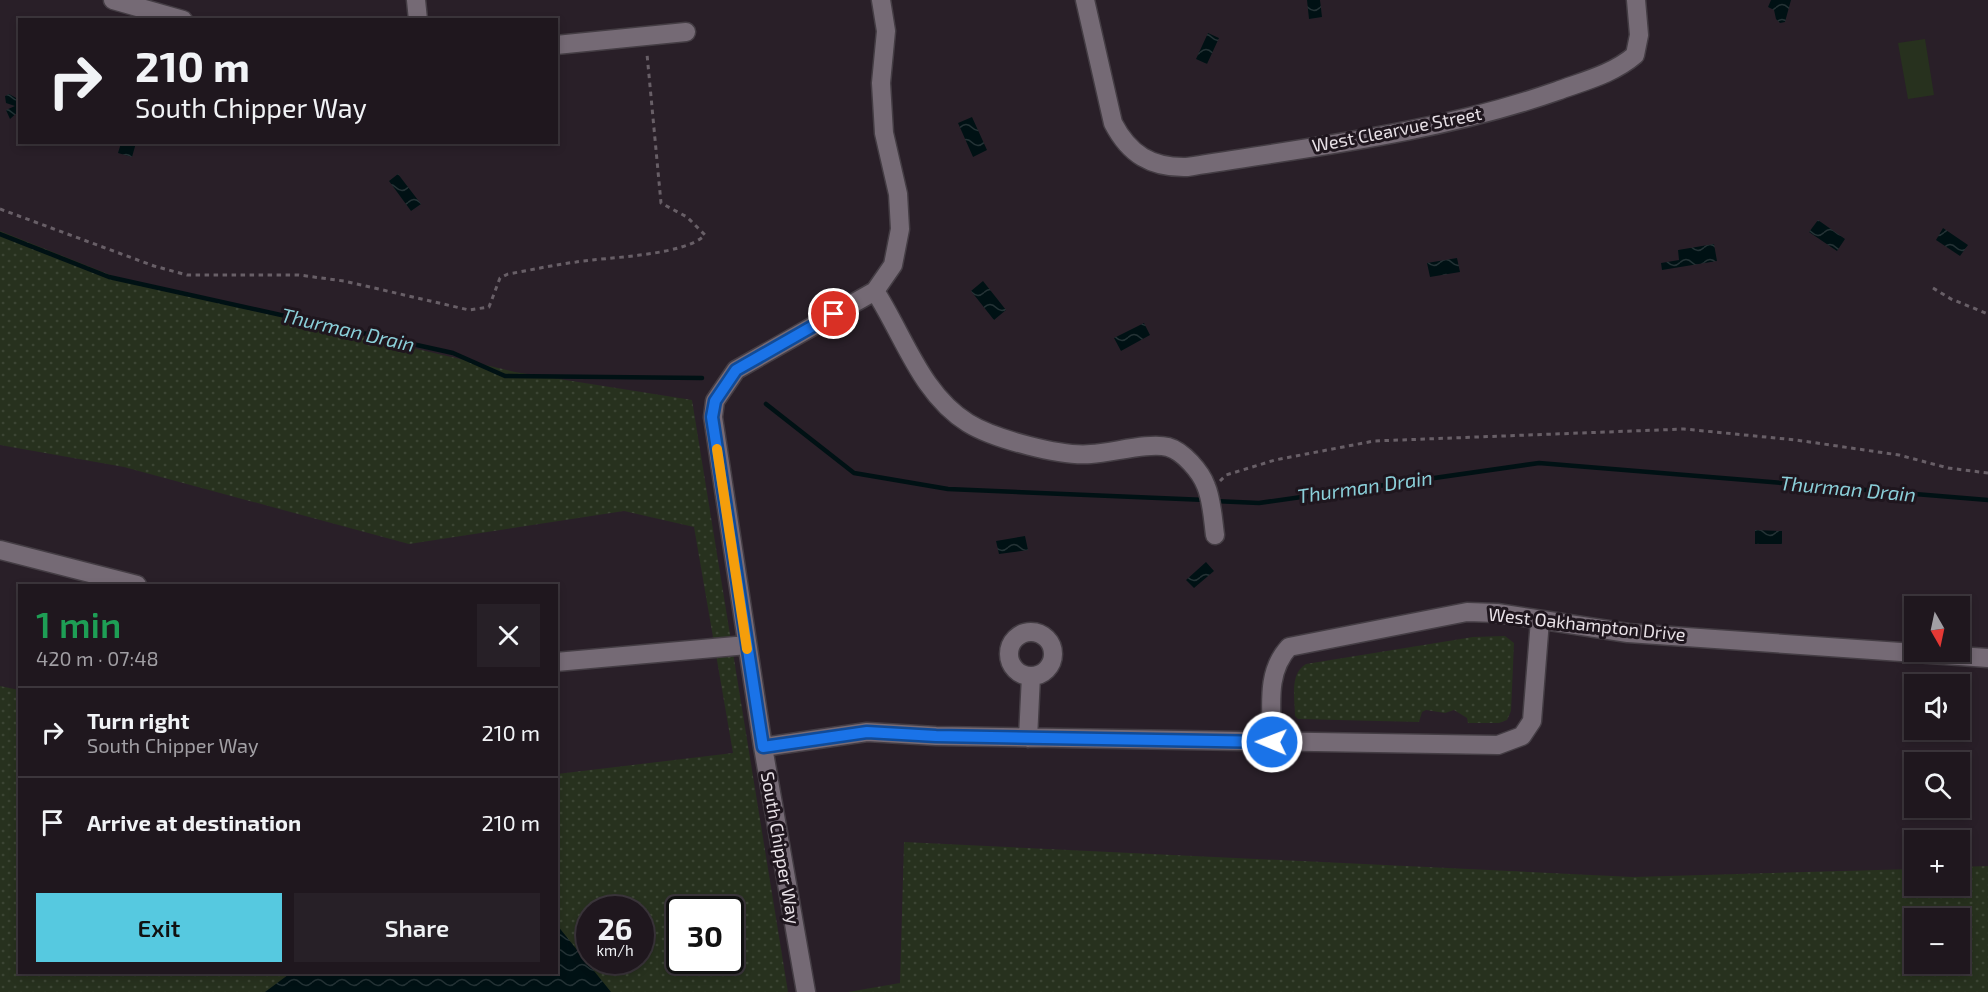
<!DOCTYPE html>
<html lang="en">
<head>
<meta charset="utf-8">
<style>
	body { margin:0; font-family:"Exo 2",sans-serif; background:#272027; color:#f1f3f6; height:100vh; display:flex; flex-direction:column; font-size:22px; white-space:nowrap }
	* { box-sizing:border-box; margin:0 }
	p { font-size:20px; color:#a19fa4 }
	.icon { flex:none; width:33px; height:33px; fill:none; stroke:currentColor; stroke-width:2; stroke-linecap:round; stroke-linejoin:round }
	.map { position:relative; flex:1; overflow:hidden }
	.side { position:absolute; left:18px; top:584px; width:540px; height:390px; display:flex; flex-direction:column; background:#1f171e; border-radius:0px; box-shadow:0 3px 9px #0003,0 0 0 2px #3c363c }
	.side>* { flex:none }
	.top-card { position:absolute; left:18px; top:18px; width:540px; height:126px; border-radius:0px; box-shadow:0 3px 9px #0003,0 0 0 2px #3c363c; background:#1f171e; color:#f1f3f6; overflow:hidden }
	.needle { width:39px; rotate:171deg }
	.controls { position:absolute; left:1904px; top:596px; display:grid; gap:12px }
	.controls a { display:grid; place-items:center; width:66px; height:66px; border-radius:0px; background:#1f171e; box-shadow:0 3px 9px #0003,0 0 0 2px #3c363c; font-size:30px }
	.speed { position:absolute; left:576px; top:896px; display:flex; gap:12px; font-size:30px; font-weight:700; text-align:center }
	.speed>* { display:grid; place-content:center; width:78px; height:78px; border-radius:50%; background:#1f171e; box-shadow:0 3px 9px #0003,0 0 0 2px #3c363c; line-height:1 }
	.speed small { font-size:15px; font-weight:400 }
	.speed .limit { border:3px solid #111; border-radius:9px; background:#fff; color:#111 }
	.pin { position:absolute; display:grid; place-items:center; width:51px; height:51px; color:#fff; margin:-26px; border:3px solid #fff; border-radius:50%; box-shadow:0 2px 6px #0007 }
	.me { position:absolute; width:66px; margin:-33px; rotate:271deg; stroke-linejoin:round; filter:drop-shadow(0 0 4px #0008) }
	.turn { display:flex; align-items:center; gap:21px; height:126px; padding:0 18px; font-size:27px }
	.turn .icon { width:78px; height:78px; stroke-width:2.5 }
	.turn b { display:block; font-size:42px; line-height:51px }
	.round { display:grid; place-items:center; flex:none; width:63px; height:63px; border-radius:0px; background:#272027 }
	.headline { display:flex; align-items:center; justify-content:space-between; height:102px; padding:0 18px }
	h1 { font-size:36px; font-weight:600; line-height:45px; color:#1e9e55 }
	.action { display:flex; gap:12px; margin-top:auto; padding:12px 18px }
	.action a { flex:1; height:69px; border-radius:0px; background:#56c9e0; color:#111; font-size:24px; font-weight:600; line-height:69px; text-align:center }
	.action a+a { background:#272027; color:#f1f3f6 }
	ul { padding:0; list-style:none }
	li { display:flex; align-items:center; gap:18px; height:90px; padding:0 18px; border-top:2px solid #3c363c }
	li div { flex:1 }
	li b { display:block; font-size:22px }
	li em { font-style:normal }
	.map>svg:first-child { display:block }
	.grass { fill:url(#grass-dots); fill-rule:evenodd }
	.garden { fill:#27311e }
	.water { fill:url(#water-waves) }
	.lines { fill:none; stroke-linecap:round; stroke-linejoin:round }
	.stream { stroke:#001114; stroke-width:4.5 }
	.minor-casing { stroke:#443d44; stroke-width:21 }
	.path { stroke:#685f67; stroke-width:3; stroke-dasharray:4.5 4.5; stroke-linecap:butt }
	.minor { stroke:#756a75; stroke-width:18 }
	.route-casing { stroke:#114b97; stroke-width:15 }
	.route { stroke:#1a73e8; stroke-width:10 }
	.slow { stroke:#f59e0b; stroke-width:10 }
	.labels { text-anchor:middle; stroke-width:6; stroke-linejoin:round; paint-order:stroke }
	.street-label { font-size:18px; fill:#e7e0e6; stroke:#1f161e }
	.water-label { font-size:20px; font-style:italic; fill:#8bd0da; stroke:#1f161e }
</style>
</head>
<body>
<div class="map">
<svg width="1988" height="992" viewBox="0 0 1988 992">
	<defs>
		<pattern id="grass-dots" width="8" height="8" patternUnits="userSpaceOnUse" patternTransform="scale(1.5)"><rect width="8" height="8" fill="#27311e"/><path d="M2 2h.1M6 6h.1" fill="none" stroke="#3c4534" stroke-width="1.8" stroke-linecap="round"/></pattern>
		<pattern id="water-waves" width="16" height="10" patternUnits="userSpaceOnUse" patternTransform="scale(1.5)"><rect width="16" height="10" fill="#001114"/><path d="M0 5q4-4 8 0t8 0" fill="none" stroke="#253336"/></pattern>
	</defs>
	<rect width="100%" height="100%" fill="#291f28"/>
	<path class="grass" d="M 0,231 L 123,280 L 515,372 L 692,400 L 788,992 L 0,992 L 0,686 L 19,690 L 20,972 L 556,972 L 557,774 L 733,753 L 694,527 L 624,511 L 409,544 L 124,467 L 0,445 ZM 590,909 L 640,909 L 640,960 L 590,960 ZM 680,909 L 730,909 L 730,960 L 680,960 Z
		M 1505,636 L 1514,643 L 1511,711 L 1507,720 L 1499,723 L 1468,723 L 1467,718 L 1454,710 L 1445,713 L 1426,710 L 1422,712 L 1419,722 L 1298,719 L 1295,716 C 1295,699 1289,674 1306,664 L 1473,637 Z
		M 904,842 L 1633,877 L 1914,869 L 1914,885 L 1959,885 L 1959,867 L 1988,866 L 1988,992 L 848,992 L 900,983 ZM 1914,918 L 1959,918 L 1959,963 L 1914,963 Z"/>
	<path class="garden" d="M 1925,39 L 1934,95 L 1908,99 L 1898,43 Z"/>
	<path class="water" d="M 1307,0 L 1320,0 L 1322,17 L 1309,19 Z
		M 1771,0 L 1791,0 L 1785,22 L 1780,23 L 1776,19 L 1774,10 L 1768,7 Z
		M 1208,33 L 1219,38 L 1207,64 L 1196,59 Z
		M 9,94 L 18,99 L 20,96 L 19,111 L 10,119 L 6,110 L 15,106 L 6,103 L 5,96 Z
		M 972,117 L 987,150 L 973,157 L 958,123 Z
		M 121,143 L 136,143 L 132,157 L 118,153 Z
		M 398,174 L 421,204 L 411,211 L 389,181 Z
		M 1818,220 L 1845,239 L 1837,251 L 1809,232 Z
		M 1943,228 L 1968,245 L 1960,256 L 1936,240 Z
		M 1714,244 L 1717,261 L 1662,270 L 1661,263 L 1679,260 L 1678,250 Z
		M 1457,258 L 1460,272 L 1430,277 L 1427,263 Z
		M 983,281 L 1006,310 L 994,320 L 971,291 Z
		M 1144,323 L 1150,335 L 1121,351 L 1114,338 Z
		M 1755,530 L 1782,531 L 1782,544 L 1755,544 Z
		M 1025,536 L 1028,550 L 999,554 L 996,541 Z
		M 1206,562 L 1214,571 L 1194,588 L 1186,580 Z
		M 557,925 L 611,992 L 265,992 L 292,972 L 556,972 Z"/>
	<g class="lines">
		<path class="stream" d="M 0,234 L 109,277 L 453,353 L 505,376 L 702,378
			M 766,404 L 854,473 L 948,489 L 1206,500
			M 1214,501 L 1259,503 L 1539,463 L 1988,500"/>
		<defs>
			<path id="minor" d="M 113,0 L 183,20
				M 416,0 L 418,20
				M 1085,0 L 1113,123 C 1129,154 1151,168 1187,167 C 1311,147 1437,133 1557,91 C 1584,81 1613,74 1635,55 L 1639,35 L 1636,0
				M 556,45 L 686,32
				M 875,291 C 904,336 921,394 968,423 C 994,439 1062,457 1091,454 C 1112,453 1149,442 1168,447 C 1183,451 1201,472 1206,486 C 1212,500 1213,520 1215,535
				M 0,550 L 137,585
				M1009 654a22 22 0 1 1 44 0a22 22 0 1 1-44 0Z
				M 556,662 L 747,645
				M 1028,738 L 1031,676
				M 1272,742 C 1272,708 1265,673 1289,647 L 1467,612 L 1497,613 L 1628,633 L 1988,658
				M 763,747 L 867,732 L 936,736 L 1498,745 L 1522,736 L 1532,721 L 1540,620
				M 806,992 L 763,747 L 713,417 L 715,401 L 736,370 L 875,291 L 893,265 L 900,229 L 898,194 L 884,133 L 881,83 L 886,31 L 881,0"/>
		</defs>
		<use href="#minor" class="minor-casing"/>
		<path class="path" d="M 0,209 L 154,266 L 187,275 L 299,275 L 344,281 L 469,310 L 489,307 L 500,278 L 508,274 C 531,270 553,265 576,262 C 607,257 684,256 705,235 L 687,217 L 661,203 L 647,54
			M 1933,288 L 1951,299 L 1988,314
			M 1220,481 L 1226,475 L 1275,460 L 1374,441 L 1684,429 L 1796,440 L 1899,455 L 1948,468 L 1988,473"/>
		<use href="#minor" class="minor"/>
	</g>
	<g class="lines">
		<defs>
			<path id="route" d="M 834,314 L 736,370 L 715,401 L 712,417 L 763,747 L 867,732 L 936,736 L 1272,742"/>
		</defs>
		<use href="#route" class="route-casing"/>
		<use href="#route" class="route"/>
		<path class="slow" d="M 717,449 L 747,649"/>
	</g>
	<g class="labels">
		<g class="street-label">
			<text transform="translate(1397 130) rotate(-11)" y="6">West Clearvue Street</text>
			<text transform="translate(1587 625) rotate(6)" y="6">West Oakhampton Drive</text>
			<text transform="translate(780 848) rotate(80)" y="6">South Chipper Way</text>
		</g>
		<g class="water-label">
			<text transform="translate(348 330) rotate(13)" y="7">Thurman Drain</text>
			<text transform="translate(1365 487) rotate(-8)" y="7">Thurman Drain</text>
			<text transform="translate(1848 489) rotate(5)" y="7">Thurman Drain</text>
		</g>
	</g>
</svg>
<div class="controls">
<a><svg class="needle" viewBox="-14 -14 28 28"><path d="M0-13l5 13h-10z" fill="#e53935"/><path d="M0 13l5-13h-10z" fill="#a19fa4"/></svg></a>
<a><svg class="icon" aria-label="sound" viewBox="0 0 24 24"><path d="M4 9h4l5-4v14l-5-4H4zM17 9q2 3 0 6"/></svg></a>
<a><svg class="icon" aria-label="search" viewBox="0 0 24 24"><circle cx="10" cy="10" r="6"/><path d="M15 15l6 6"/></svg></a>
<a>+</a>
<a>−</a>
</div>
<div class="speed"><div>26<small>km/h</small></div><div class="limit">30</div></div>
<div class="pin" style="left:834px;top:314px;background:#d93025"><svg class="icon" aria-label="arrive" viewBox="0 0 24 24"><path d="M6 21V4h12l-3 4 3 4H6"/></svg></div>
<svg class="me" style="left:1272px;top:742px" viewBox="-20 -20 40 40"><circle r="17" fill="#1a73e8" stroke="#fff" stroke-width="3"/><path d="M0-11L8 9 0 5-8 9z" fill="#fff"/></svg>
<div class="top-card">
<div class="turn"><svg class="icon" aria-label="right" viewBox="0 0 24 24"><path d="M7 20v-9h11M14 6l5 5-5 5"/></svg><div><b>210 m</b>South Chipper Way</div></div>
</div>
<section class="side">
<div class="headline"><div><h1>1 min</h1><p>420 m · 07:48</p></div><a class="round"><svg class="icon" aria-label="close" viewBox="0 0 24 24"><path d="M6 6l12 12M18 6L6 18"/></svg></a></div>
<ul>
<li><svg class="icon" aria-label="right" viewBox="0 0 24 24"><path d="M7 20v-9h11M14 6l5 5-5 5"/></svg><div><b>Turn right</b><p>South Chipper Way</p></div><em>210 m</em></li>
<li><svg class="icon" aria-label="arrive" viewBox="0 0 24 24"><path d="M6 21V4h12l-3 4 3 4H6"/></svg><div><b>Arrive at destination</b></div><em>210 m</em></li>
</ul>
<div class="action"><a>Exit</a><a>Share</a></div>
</section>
</div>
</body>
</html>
